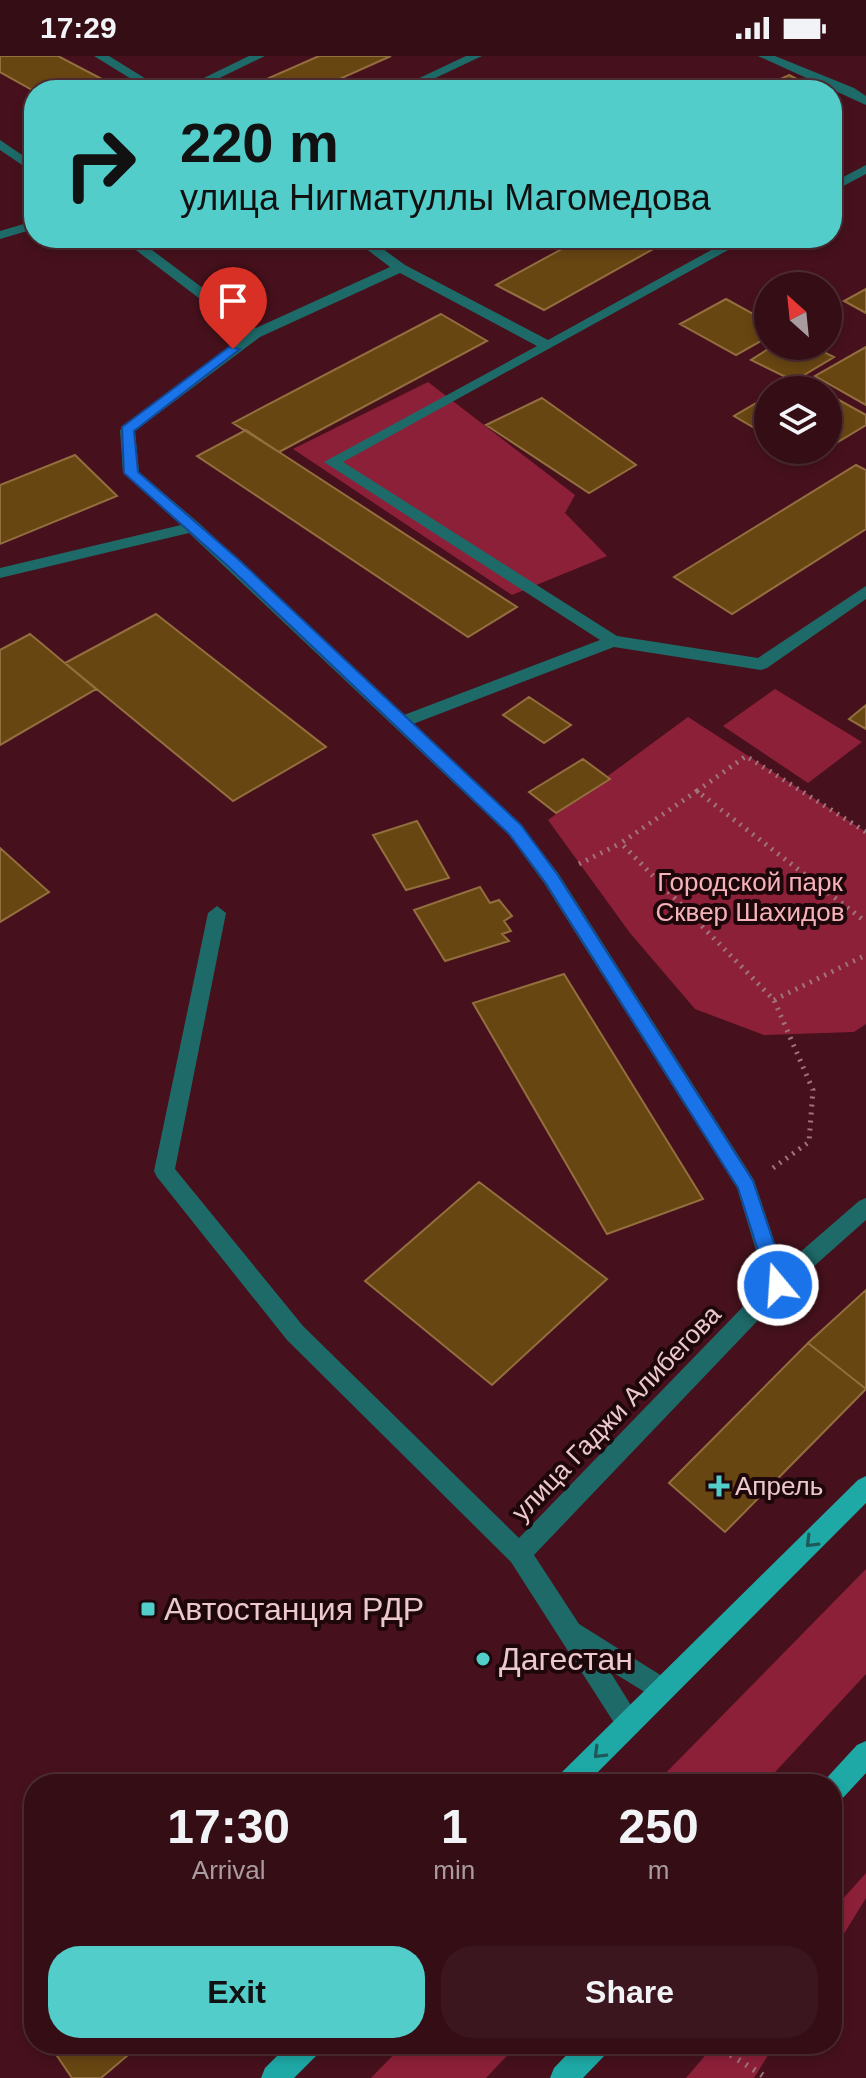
<!DOCTYPE html>
<html lang="en">
<head>
<meta charset="utf-8">
<style>
	body { margin:0; font-family:Arial,sans-serif; background:#3c161e; color:#f1f3f6; height:100vh; display:flex; flex-direction:column; font-size:30px; white-space:nowrap }
	* { box-sizing:border-box; margin:0 }
	p { font-size:26px; color:#a99ca0 }
	.icon { flex:none; width:44px; height:44px; fill:none; stroke:currentColor; stroke-width:2; stroke-linecap:round; stroke-linejoin:round }
	.map { position:relative; flex:1; overflow:hidden }
	.sheet { position:absolute; left:24px; top:1718px; width:818px; height:280px; display:flex; flex-direction:column; background:#340d15; border-radius:32px; box-shadow:0 4px 12px #0003,0 0 0 2px #4e2d34 }
	.sheet>* { flex:none }
	.banner { position:absolute; left:24px; top:24px; width:818px; height:168px; border-radius:32px; box-shadow:0 4px 12px #0003,0 0 0 2px #4e2d34; background:#53cdca; color:#111; overflow:hidden }
	.needle { width:52px; rotate:333deg }
	.buttons { position:absolute; left:754px; top:216px; display:grid; gap:16px }
	.buttons a { display:grid; place-items:center; width:88px; height:88px; border-radius:50%; background:#340d15; box-shadow:0 4px 12px #0003,0 0 0 2px #4e2d34; font-size:40px }
	.pin { position:absolute; display:grid; place-items:center; width:68px; height:68px; color:#fff; margin:-82px -34px; border-radius:50% 50% 50% 0; rotate:-45deg; box-shadow:0 0 8px #0007 }
	.pin .icon { rotate:45deg }
	.me { position:absolute; width:88px; margin:-44px; rotate:342deg; stroke-linejoin:round; filter:drop-shadow(0 0 6px #0008) }
	.turn { display:flex; align-items:center; gap:28px; height:168px; padding:0 24px; font-size:36px }
	.turn .icon { width:104px; height:104px; stroke-width:2.5 }
	.turn b { display:block; font-size:56px; line-height:68px }
	.eta { display:flex; justify-content:space-evenly; align-items:center; height:136px; text-align:center }
	.eta b { font-size:48px; font-weight:600; line-height:56px }
	.primary-button { display:flex; gap:16px; margin-top:auto; padding:16px 24px }
	.primary-button a { flex:1; height:92px; border-radius:32px; background:#53cdca; color:#111; font-size:32px; font-weight:600; line-height:92px; text-align:center }
	.primary-button a+a { background:#3c161e; color:#f1f3f6 }
	.status { display:flex; justify-content:space-between; align-items:center; height:56px; padding:0 40px; background:#340d15; direction:ltr }
	.status svg { height:22px; fill:currentColor }
	.map>svg:first-child { display:block }
	.green { fill:#8d2039 }
	.building { fill:#684612; stroke:#936e3e; stroke-width:2 }
	.lines { fill:none; stroke-linecap:round; stroke-linejoin:round }
	.path-far1 { stroke:#9f747b; stroke-width:5; stroke-dasharray:2 6; stroke-linecap:butt }
	.path { stroke:#9f747b; stroke-width:6; stroke-dasharray:2 7; stroke-linecap:butt }
	.minor { fill:#1e6a69; fill-rule:evenodd }
	.major { fill:#1ea9a6; fill-rule:evenodd }
	.oneway { stroke:#1e5858 }
	.route { fill:#1a73e8; stroke:#114b97; stroke-width:2 }
	.poi-dot { fill:#53cdca; stroke:#1e070b; stroke-width:3 }
	.labels { text-anchor:middle; stroke-width:8; stroke-linejoin:round; paint-order:stroke }
	.park-label { font-size:26px; fill:#f4b3b9; stroke:#1e070b }
	.street-label { font-size:26px; fill:#ebc8cb; stroke:#1e070b }
	.poi-label { font-size:26px; fill:#ebc8cb; stroke:#1e070b; text-anchor:start }
	.near-poi-label { font-size:32px; fill:#ebc8cb; stroke:#1e070b; text-anchor:start }
</style>
</head>
<body>
<div class="status"><b>17:29</b><svg viewBox="0 0 49 12"><path d="M0 12V9h3v3zM5 12V6h3v6zM10 12V3h3v9zM15 12V0h3v12zM26 1h20v11H26zM47 4h2v5h-2z"/></svg></div>
<div class="map">
<svg width="866" height="2022" viewBox="0 0 866 2022">
	<rect width="100%" height="100%" fill="#46111c"/>
	<path class="green" d="M 428,326 L 575,439 L 565,457 L 607,500 L 512,539 L 293,393 Z
		M 775,633 L 862,686 L 808,727 L 723,670 Z
		M 688,661 L 866,776 L 866,968 L 854,976 L 764,979 L 695,953 L 630,877 L 548,764 Z
		M 866,1513 L 866,1618 L 764,1728 L 655,1728 Z
		M 866,1817 L 866,1842 L 832,1897 L 832,1855 Z
		M 404,1988 L 518,1988 L 486,2022 L 371,2022 Z
		M 715,1988 L 775,1988 L 754,2022 L 686,2022 Z"/>
	<path class="building" d="M 0,0 L 58,0 L 119,32 L 34,35 L 0,16 Z
		M 319,0 L 391,0 L 315,34 L 242,34 Z
		M 789,19 L 818,34 L 756,34 Z
		M 582,182 L 673,182 L 544,254 L 496,229 Z
		M 866,233 L 866,257 L 844,245 Z
		M 726,243 L 768,266 L 768,281 L 736,299 L 680,268 Z
		M 441,258 L 487,285 L 279,396 L 233,367 Z
		M 773,290 L 812,290 L 834,301 L 794,325 L 751,304 Z
		M 866,291 L 866,349 L 815,320 Z
		M 799,322 L 820,334 L 779,334 Z
		M 828,338 L 866,359 L 866,369 L 828,392 Z
		M 768,340 L 768,380 L 734,360 Z
		M 542,342 L 636,409 L 589,437 L 486,369 Z
		M 246,374 L 279,396 L 517,551 L 468,581 L 197,400 Z
		M 75,399 L 117,440 L 0,488 L 0,429 Z
		M 856,409 L 866,414 L 866,473 L 732,558 L 674,521 Z
		M 156,558 L 326,691 L 233,745 L 65,607 Z
		M 30,578 L 96,633 L 0,689 L 0,594 Z
		M 529,641 L 571,669 L 544,687 L 503,659 Z
		M 866,649 L 866,673 L 849,663 Z
		M 583,703 L 610,723 L 556,757 L 529,736 Z
		M 417,765 L 449,822 L 406,834 L 373,779 Z
		M 0,792 L 49,836 L 0,866 Z
		M 480,831 L 490,847 L 499,844 L 512,860 L 504,865 L 511,875 L 502,878 L 509,885 L 445,905 L 414,854 Z
		M 564,918 L 703,1143 L 607,1178 L 473,947 Z
		M 479,1126 L 607,1223 L 492,1329 L 365,1225 Z
		M 866,1234 L 866,1333 L 808,1287 Z
		M 808,1287 L 866,1333 L 725,1476 L 669,1427 Z
		M 49,1988 L 141,1988 L 101,2022 L 72,2022 Z"/>
	<g class="lines">
		<path class="path-far1" d="M 697,735 L 746,700 L 866,776
			M 579,808 L 621,787
			M 774,944 L 866,899
			M 773,1112 L 809,1086 L 813,1034 L 774,944 L 621,787 L 697,735 L 866,866"/>
		<path class="path" d="M 723,1994 L 767,2022"/>
		<path class="minor" d="M 94,0 L 109,0 L 164,34 L 149,34 Z
			M 249,0 L 265,0 L 195,34 L 179,34 Z
			M 466,0 L 482,0 L 410,34 L 394,34 Z
			M 758,0 L 775,0 L 854,32 L 866,40 L 866,49 Z
			M 0,84 L 34,107 L 34,117 L 0,94 Z
			M 866,109 L 866,118 L 832,136 L 832,127 Z
			M 34,165 L 34,173 L 0,183 L 0,175 Z
			M 120,182 L 136,182 L 256,272 L 390,211 L 352,182 L 368,182 L 405,209 L 548,284 L 733,182 L 750,182 L 343,406 L 617,580 L 758,602 L 866,530 L 866,543 L 767,612 L 761,614 L 614,591 L 413,668 L 521,769 L 558,817 L 754,1124 L 783,1211 L 859,1145 L 866,1142 L 866,1164 L 786,1235 L 534,1499 L 579,1568 L 670,1625 L 673,1634 L 670,1643 L 661,1646 L 609,1614 L 642,1667 L 638,1676 L 629,1679 L 620,1676 L 511,1506 L 287,1284 L 157,1121 L 154,1115 L 208,857 L 217,850 L 226,857 L 175,1113 L 303,1270 L 519,1482 L 766,1227 L 737,1132 L 544,827 L 509,779 L 189,477 L 0,522 L 0,512 L 181,469 L 123,417 L 120,374 L 246,278 ZM 400,217 L 537,290 L 324,406 L 600,584 L 404,659 L 200,468 L 139,416 L 135,375 L 260,281 Z"/>
		<path class="major" d="M 866,1420 L 866,1447 L 586,1728 L 555,1728 L 559,1719 L 858,1424 Z
			M 866,1685 L 866,1717 L 841,1744 L 832,1748 L 832,1728 L 823,1726 L 857,1689 Z
			M 289,1988 L 322,1988 L 318,1998 L 294,2022 L 261,2022 L 265,2012 Z
			M 577,1988 L 610,1988 L 606,1998 L 583,2022 L 550,2022 L 554,2012 Z"/>
	</g>
	<defs><path id="oneway-chevron" d="M-2-3.5L2.5 0L-2 3.5" fill="none" stroke-width="1.6" stroke-linecap="round" stroke-linejoin="round" transform="scale(2)"/></defs>
	<g class="oneway">
		<use href="#oneway-chevron" transform="translate(811 1486) rotate(135)"/>
		<use href="#oneway-chevron" transform="translate(599 1697) rotate(135)"/>
	</g>
	<path class="route" d="M 229,291 L 240,293 L 134,375 L 138,416 L 239,504 L 521,769 L 557,818 L 753,1125 L 788,1229 L 785,1235 L 778,1237 L 771,1235 L 769,1229 L 738,1132 L 545,826 L 509,778 L 228,510 L 124,417 L 122,371 Z"/>
	<g class="poi-dot">
		<path d="M715 1418h8v8h8v8h-8v8h-8v-8h-8v-8h8z"/>
		<rect x="140" y="1545" width="16" height="16" rx="4"/>
		<circle cx="483" cy="1603" r="8"/>
	</g>
	<g class="labels">
		<g class="park-label">
			<text x="750" y="835">Городской парк<tspan x="750" dy="30">Сквер Шахидов</tspan></text>
		</g>
		<g class="street-label">
			<text transform="translate(616 1357) rotate(-46)" y="9">улица Гаджи Алибегова</text>
		</g>
		<g class="poi-label">
			<text x="735" y="1439">Апрель</text>
		</g>
		<g class="near-poi-label">
			<text x="164" y="1564">Автостанция РДР</text>
			<text x="499" y="1614">Дагестан</text>
		</g>
	</g>
</svg>
<div class="buttons">
<a><svg class="needle" viewBox="-14 -14 28 28"><path d="M0-13l5 13h-10z" fill="#e53935"/><path d="M0 13l5-13h-10z" fill="#a99ca0"/></svg></a>
<a><svg class="icon" aria-label="layers" viewBox="0 0 24 24"><path d="M12 4l9 5-9 5-9-5zM3 14l9 5 9-5"/></svg></a>
</div>
<div class="pin" style="left:233px;top:293px;background:#d93025"><svg class="icon" aria-label="arrive" viewBox="0 0 24 24"><path d="M6 21V4h12l-3 4 3 4H6"/></svg></div>
<svg class="me" style="left:778px;top:1229px" viewBox="-20 -20 40 40"><circle r="17" fill="#1a73e8" stroke="#fff" stroke-width="3"/><path d="M0-11L8 9 0 5-8 9z" fill="#fff"/></svg>
<div class="banner">
<div class="turn"><svg class="icon" aria-label="right" viewBox="0 0 24 24"><path d="M7 20v-9h11M14 6l5 5-5 5"/></svg><div><b>220 m</b>улица Нигматуллы Магомедова</div></div>
</div>
<section class="sheet">
<div class="eta">
<div><b>17:30</b><p>Arrival</p></div>
<div><b>1</b><p>min</p></div>
<div><b>250</b><p>m</p></div>
</div>
<div class="primary-button"><a>Exit</a><a>Share</a></div>
</section>
</div>
</body>
</html>
